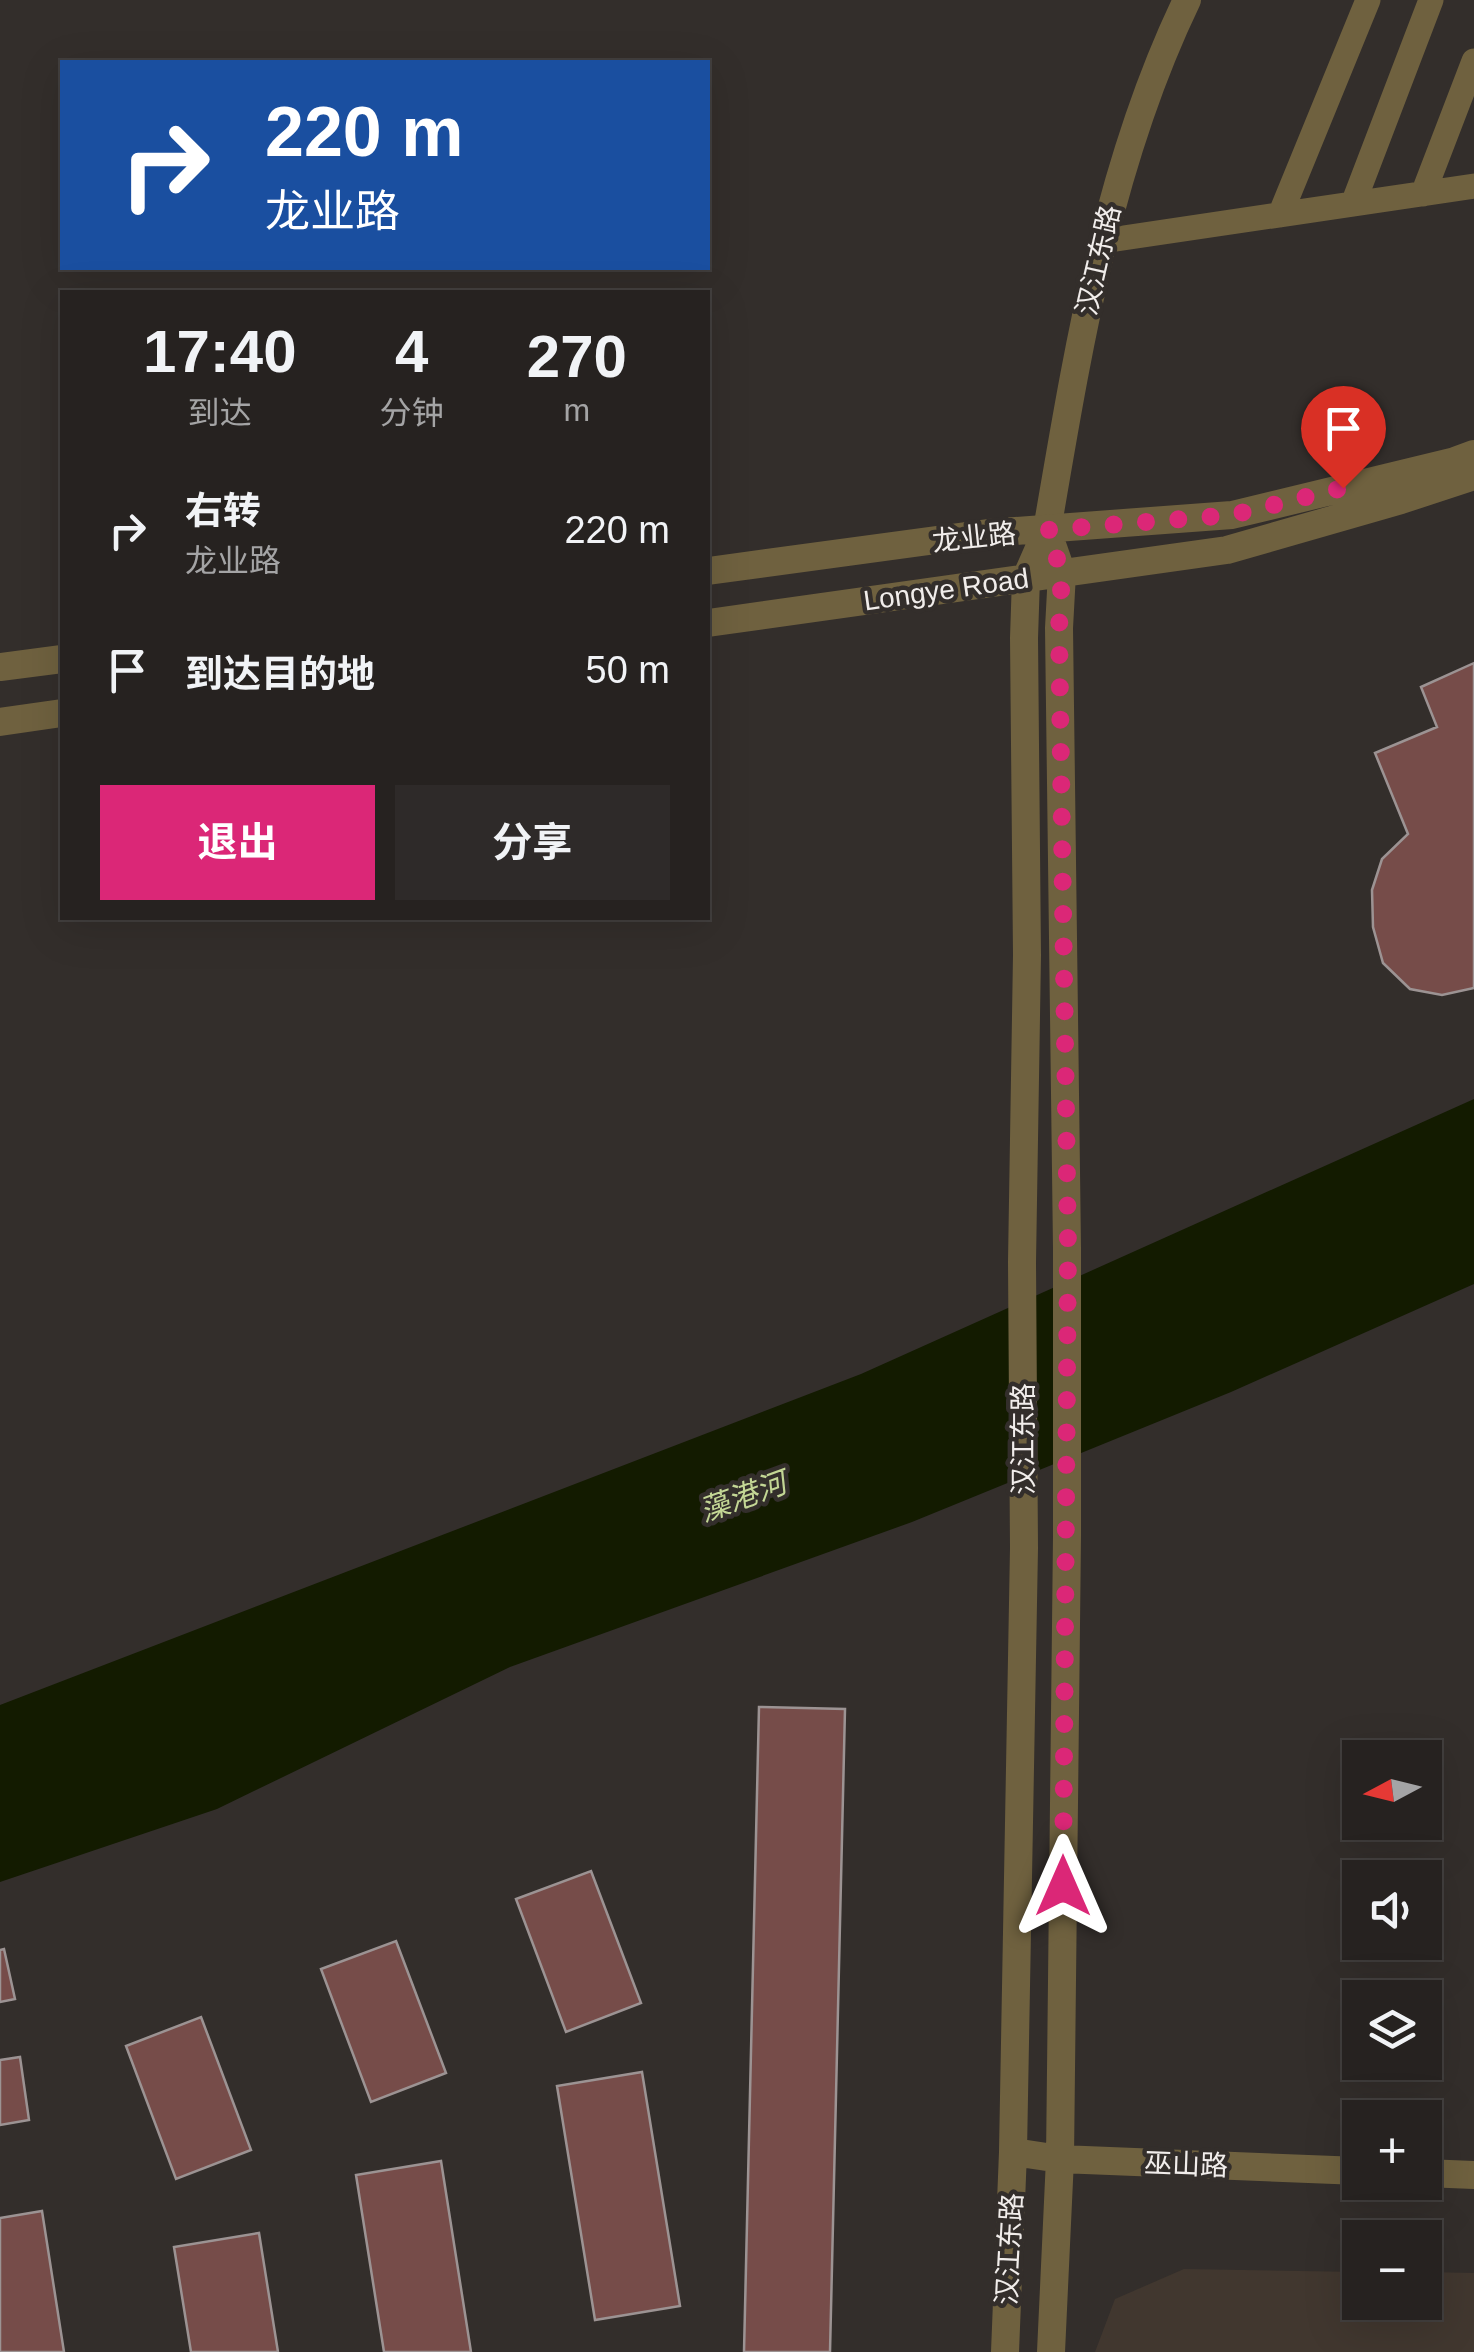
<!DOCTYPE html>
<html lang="zh">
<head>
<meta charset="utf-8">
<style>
	body { margin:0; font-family:Arial,"Noto Sans SC",sans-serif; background:#2e2a29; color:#f1f3f6; height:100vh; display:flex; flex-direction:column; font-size:38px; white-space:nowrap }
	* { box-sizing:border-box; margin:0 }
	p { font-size:32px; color:#a4a4a5 }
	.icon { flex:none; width:55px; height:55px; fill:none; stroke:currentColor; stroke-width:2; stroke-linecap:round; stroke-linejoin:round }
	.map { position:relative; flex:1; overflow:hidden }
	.side { position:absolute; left:60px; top:290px; width:650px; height:630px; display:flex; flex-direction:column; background:#262220; border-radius:0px; box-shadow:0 10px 40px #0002,0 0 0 2px #423f3e }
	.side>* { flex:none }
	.hud { position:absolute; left:60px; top:60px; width:650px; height:210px; border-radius:0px; box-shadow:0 10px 40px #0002,0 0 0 2px #423f3e; background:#1a4fa0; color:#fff; overflow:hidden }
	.needle { width:65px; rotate:263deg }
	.controls { position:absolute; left:1342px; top:1740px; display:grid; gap:20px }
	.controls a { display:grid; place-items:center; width:100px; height:100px; border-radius:0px; background:#262220; box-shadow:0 10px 40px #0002,0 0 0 2px #423f3e; font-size:50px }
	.pin { position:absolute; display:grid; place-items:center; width:85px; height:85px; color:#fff; margin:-102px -42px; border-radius:50% 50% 50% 0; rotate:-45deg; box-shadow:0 0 10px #0007 }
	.pin .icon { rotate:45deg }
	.me { position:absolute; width:110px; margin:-55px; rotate:0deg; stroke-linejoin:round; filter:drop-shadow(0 0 8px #0008) }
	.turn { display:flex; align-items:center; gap:35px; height:210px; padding:0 40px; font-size:45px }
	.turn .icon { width:130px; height:130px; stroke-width:2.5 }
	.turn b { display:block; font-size:70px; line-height:85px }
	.eta { display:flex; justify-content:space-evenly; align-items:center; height:170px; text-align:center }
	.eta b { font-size:60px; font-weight:700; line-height:70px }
	.primary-button { display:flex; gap:20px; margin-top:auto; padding:20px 40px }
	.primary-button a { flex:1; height:115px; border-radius:0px; background:#db2777; color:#fff; font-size:40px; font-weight:700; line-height:115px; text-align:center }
	.primary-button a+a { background:#2e2a29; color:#f1f3f6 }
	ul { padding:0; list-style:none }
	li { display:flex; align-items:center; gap:30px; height:140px; padding:0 40px }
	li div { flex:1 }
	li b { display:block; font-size:38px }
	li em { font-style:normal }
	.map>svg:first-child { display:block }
	.built { fill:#41372f }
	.water { fill:#131b00 }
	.building { fill:#764c49; stroke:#9c9393; stroke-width:2.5 }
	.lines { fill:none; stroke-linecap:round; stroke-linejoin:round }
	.service { stroke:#6f613f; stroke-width:25 }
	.minor { stroke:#6f613f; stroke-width:28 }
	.tertiary { stroke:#6f613f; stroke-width:28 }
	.route { stroke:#db2777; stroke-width:18; stroke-dasharray:0 32.4 }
	.labels { text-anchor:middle; stroke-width:9; stroke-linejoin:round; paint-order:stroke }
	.street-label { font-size:28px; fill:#f1edeb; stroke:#332e2b }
	.water-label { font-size:30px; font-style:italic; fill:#c3d695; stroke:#332e2b }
</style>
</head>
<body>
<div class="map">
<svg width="1474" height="2352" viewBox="0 0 1474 2352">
	<rect width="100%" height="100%" fill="#332e2b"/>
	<path class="built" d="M 1184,2269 L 1360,2272 L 1360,2302 L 1425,2302 L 1425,2272 L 1474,2273 L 1474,2352 L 1095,2352 L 1115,2299 Z"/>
	<path class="water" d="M 1474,1099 L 1474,1284 L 1231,1392 L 912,1522 L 510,1667 L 217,1809 L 0,1882 L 0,1705 L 861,1374 Z"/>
	<path class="building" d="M 1474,663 L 1474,988 L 1442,995 L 1410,989 L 1383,963 L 1373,927 L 1372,890 L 1382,859 L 1408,834 L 1375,753 L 1437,727 L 1421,687 Z
		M 759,1707 L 845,1709 L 830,2352 L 744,2352 Z
		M 591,1871 L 641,2003 L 566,2032 L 516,1899 Z
		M 396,1941 L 446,2073 L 371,2102 L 321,1969 Z
		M 4,1949 L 15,1999 L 0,2002 L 0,1950 Z
		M 201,2017 L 251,2150 L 176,2179 L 126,2046 Z
		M 20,2057 L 29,2120 L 0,2125 L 0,2060 Z
		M 642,2072 L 680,2306 L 595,2320 L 557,2086 Z
		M 441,2161 L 471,2352 L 384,2352 L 356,2175 Z
		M 42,2211 L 64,2352 L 0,2352 L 0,2218 Z
		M 259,2233 L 278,2352 L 191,2352 L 174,2247 Z"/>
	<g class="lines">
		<path class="service" d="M 1423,194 L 1474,61
			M 1353,204 L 1431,0
			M 1280,215 L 1368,0
			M 1103,241 L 1474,186"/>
		<path class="minor" d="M 1047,530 C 1078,349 1107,166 1187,0"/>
		<path class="tertiary" d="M 1047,530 L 1062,573 L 1059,628 L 1067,1248 L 1067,1536 L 1060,2159 L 1051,2352
			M 708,571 L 988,533 L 1232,515 L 1455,461 L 1474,454
			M 708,623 L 1227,550 L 1401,500 L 1474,476
			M 0,667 L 62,659
			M 0,722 L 62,713
			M 1013,2152 L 1060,2159 L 1360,2171
			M 1425,2173 L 1474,2175
			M 1005,2352 L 1013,2152 L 1024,1548 L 1022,1262 L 1027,955 L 1024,638 L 1026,578 L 1047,530"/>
	</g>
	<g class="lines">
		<path class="route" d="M 1063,1886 L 1068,1248 L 1059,628 L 1062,573 L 1047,530 L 1232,515 L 1343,488"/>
	</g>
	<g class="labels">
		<g class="street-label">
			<text transform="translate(1098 260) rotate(-77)" y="10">汉江东路</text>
			<text transform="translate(974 537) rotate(-6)" y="10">龙业路</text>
			<text transform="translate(946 589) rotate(-8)" y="10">Longye Road</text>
			<text transform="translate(1023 1439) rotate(-90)" y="10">汉江东路</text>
			<text transform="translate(1186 2164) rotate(2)" y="10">巫山路</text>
			<text transform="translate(1009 2249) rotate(-87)" y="10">汉江东路</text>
		</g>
		<g class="water-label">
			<text transform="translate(743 1497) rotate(-20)" y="10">藻港河</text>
		</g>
	</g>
</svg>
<div class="controls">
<a><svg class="needle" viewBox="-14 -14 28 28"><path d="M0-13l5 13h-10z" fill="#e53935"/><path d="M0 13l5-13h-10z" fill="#a4a4a5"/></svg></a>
<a><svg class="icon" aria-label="sound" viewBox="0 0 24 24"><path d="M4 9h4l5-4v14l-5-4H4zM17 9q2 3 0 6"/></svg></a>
<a><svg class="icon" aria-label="layers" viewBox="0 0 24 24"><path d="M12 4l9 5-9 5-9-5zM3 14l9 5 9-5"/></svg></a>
<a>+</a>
<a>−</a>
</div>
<div class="pin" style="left:1343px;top:488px;background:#d93025"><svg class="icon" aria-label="arrive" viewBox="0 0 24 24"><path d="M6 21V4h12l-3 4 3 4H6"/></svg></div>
<svg class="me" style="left:1063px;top:1886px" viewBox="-20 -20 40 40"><path d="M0-17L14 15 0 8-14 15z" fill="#db2777" stroke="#fff" stroke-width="4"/></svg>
<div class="hud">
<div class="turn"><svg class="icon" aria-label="right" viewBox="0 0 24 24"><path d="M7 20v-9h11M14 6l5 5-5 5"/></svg><div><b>220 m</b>龙业路</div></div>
</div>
<section class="side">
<div class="eta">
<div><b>17:40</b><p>到达</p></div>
<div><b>4</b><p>分钟</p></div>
<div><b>270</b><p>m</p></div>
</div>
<ul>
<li><svg class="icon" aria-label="right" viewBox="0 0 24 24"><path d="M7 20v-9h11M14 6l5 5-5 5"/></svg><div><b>右转</b><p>龙业路</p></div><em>220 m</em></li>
<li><svg class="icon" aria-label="arrive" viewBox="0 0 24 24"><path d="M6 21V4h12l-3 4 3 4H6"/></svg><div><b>到达目的地</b></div><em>50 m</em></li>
</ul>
<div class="primary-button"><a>退出</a><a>分享</a></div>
</section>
</div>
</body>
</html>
